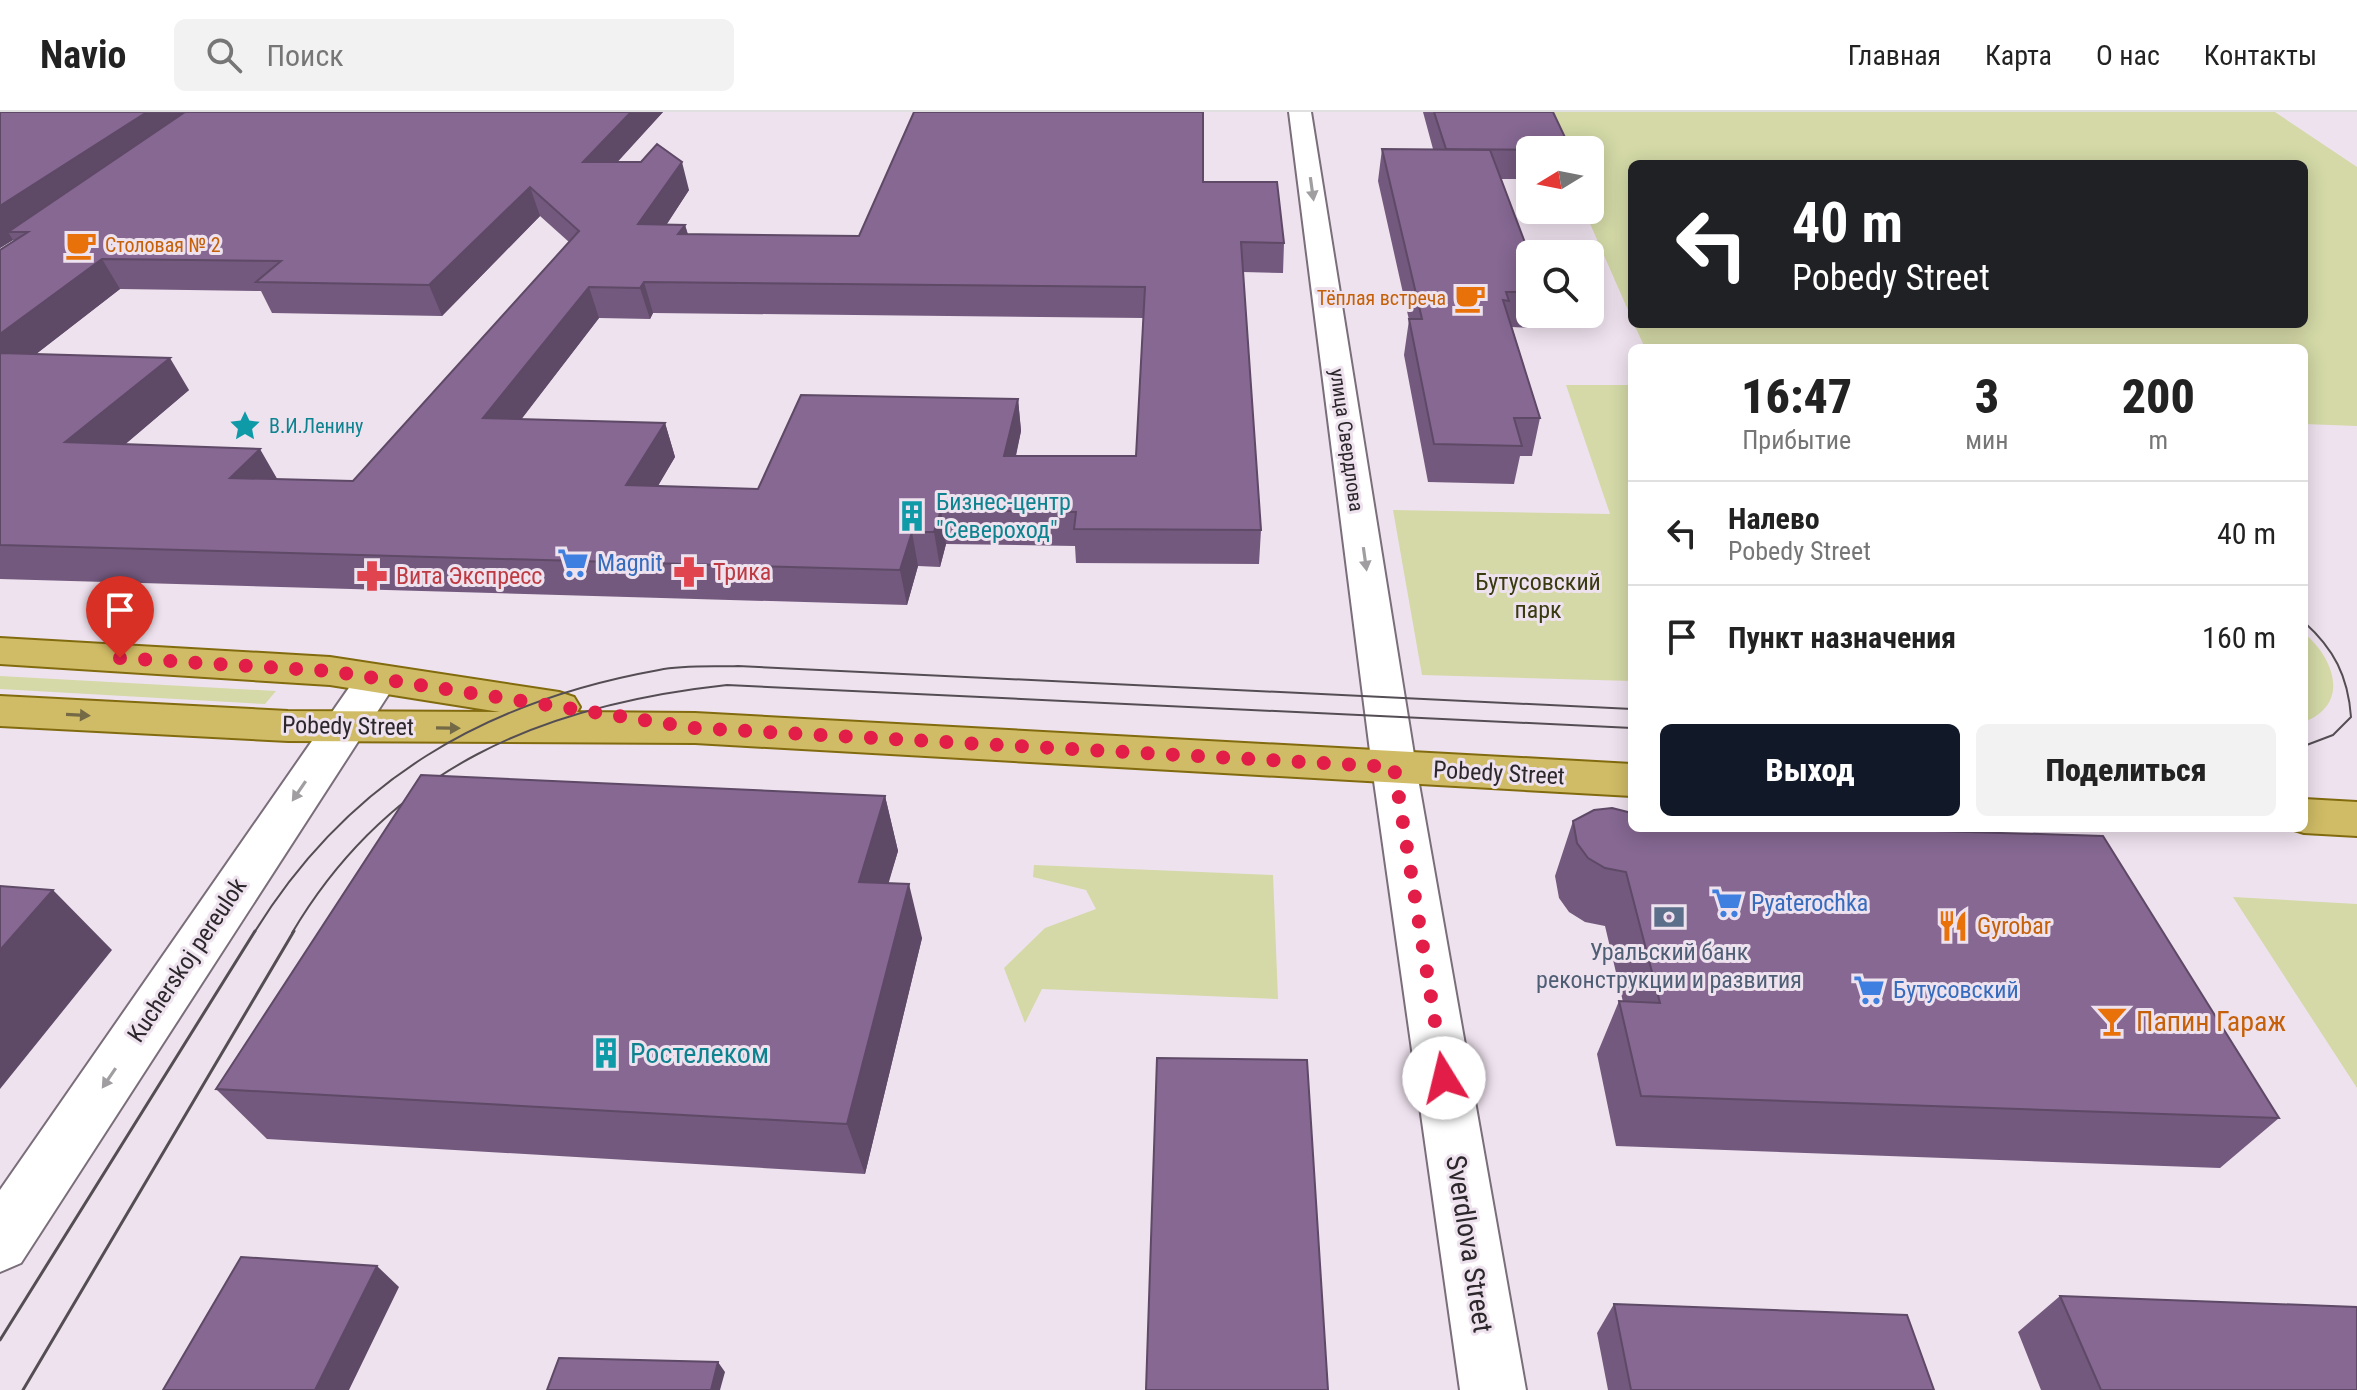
<!DOCTYPE html>
<html lang="ru">
<head>
<meta charset="utf-8">
<style>
	body { margin:0; font-family:"Roboto Condensed",sans-serif; background:#f2f2f2; color:#222; height:100vh; display:flex; flex-direction:column; font-size:30px; white-space:nowrap }
	* { box-sizing:border-box; margin:0 }
	p { font-size:26px; color:#767676 }
	.icon { flex:none; width:44px; height:44px; fill:none; stroke:currentColor; stroke-width:2; stroke-linecap:round; stroke-linejoin:round }
	.map { position:relative; flex:1; overflow:hidden }
	.side { position:absolute; left:1628px; top:232px; width:680px; height:488px; display:flex; flex-direction:column; background:#fff; border-radius:12px; box-shadow:0 4px 20px #0003 }
	.side>* { flex:none }
	.guide { position:absolute; left:1628px; top:48px; width:680px; height:168px; border-radius:12px; box-shadow:0 4px 20px #0003; background:#202124; color:#fff; overflow:hidden }
	.needle { width:52px; rotate:260deg }
	.fabs { position:absolute; left:1516px; top:24px; display:grid; gap:16px }
	.fabs a { display:grid; place-items:center; width:88px; height:88px; border-radius:12px; background:#fff; box-shadow:0 4px 20px #0003; font-size:40px }
	.pin { position:absolute; display:grid; place-items:center; width:68px; height:68px; color:#fff; margin:-82px -34px; border-radius:50% 50% 50% 0; rotate:-45deg; box-shadow:0 0 8px #0007 }
	.pin .icon { rotate:45deg }
	.me { position:absolute; width:88px; margin:-44px; rotate:351deg; stroke-linejoin:round; filter:drop-shadow(0 0 6px #0008) }
	.turn { display:flex; align-items:center; gap:28px; height:168px; padding:0 32px; font-size:36px }
	.turn .icon { width:104px; height:104px; stroke-width:2.5 }
	.turn b { display:block; font-size:56px; line-height:68px }
	.eta { display:flex; justify-content:space-evenly; align-items:center; height:136px; text-align:center }
	.eta b { font-size:48px; font-weight:800; line-height:56px }
	.cta { display:flex; gap:16px; margin-top:auto; padding:16px 32px }
	.cta a { flex:1; height:92px; border-radius:12px; background:#111827; color:#fff; font-size:32px; font-weight:800; line-height:92px; text-align:center }
	.cta a+a { background:#f2f2f2; color:#222 }
	ul { padding:0; list-style:none }
	li { display:flex; align-items:center; gap:24px; height:104px; padding:0 32px; border-top:2px solid #e0e0e0 }
	li div { flex:1 }
	li b { display:block; font-size:30px }
	li em { font-style:normal }
	header { display:flex; align-items:center; gap:48px; box-sizing:border-box; height:112px; padding:0 40px; background:#fff; border-bottom:2px solid #e0e0e0 }
	header strong { font-size:38px }
	nav { display:flex; gap:44px; margin-inline-start:auto; font-size:28px }
	.search { width:560px; height:72px; background:#f2f2f2; display:flex; align-items:center; gap:20px; box-sizing:border-box; padding:0 28px; border-radius:12px; color:#767676; font-size:30px }
	.map>svg:first-child { display:block }
	.green { fill:#d4d9a7 }
	.lines { fill:none; stroke-linecap:round; stroke-linejoin:round }
	.minor-casing { stroke:#796e79; stroke-width:4 }
	.major-casing { stroke:#826b0f; stroke-width:4 }
	.minor { fill:#fff; fill-rule:evenodd }
	.major { fill:#d0bc66; fill-rule:evenodd }
	.tram-far1 { stroke:#544e54; stroke-width:2 }
	.tram { stroke:#544e54; stroke-width:3 }
	.wall { fill:#73597e; fill-rule:evenodd }
	.shaded-wall { fill:#5e4966 }
	.building { fill:#866892; stroke:#5e4966; stroke-width:2; fill-rule:evenodd }
	.oneway { fill:#a09ea0 }
	.oneway2 { fill:#756a46 }
	.route { stroke:#e11d48; stroke-width:14; stroke-dasharray:0 25.2 }
	.labels { text-anchor:middle; stroke-width:6; stroke-linejoin:round; paint-order:stroke }
	.far-food-label { font-size:20px; fill:#c56008; stroke:#eee2ee; text-anchor:start }
	.far-culture-label { font-size:20px; fill:#0d838f; stroke:#eee2ee; text-anchor:start }
	.far-street-label { font-size:20px; fill:#2b272b; stroke:#eee2ee }
	.culture-label { font-size:24px; fill:#0d838f; stroke:#eee2ee; text-anchor:start }
	.shop-label { font-size:24px; fill:#366cbe; stroke:#eee2ee; text-anchor:start }
	.health-label { font-size:24px; fill:#be3a42; stroke:#eee2ee; text-anchor:start }
	.park-label { font-size:24px; fill:#383a0f; stroke:#eee2ee }
	.street-label { font-size:24px; fill:#2b272b; stroke:#eee2ee }
	.food-label { font-size:24px; fill:#c56008; stroke:#eee2ee; text-anchor:start }
	.service-label { font-size:24px; fill:#4e5e75; stroke:#eee2ee }
	.near-food-label { font-size:28px; fill:#c56008; stroke:#eee2ee; text-anchor:start }
	.near-culture-label { font-size:28px; fill:#0d838f; stroke:#eee2ee; text-anchor:start }
	.near-street-label { font-size:28px; fill:#2b272b; stroke:#eee2ee }
</style>
</head>
<body>
<header>
<strong>Navio</strong>
<div class="search"><svg class="icon" aria-label="search" viewBox="0 0 24 24"><circle cx="10" cy="10" r="6"/><path d="M15 15l6 6"/></svg>Поиск</div>
<nav><a>Главная</a><a>Карта</a><a>О нас</a><a>Контакты</a></nav>
</header>
<div class="map">
<svg width="2357" height="1278" viewBox="0 0 2357 1278">
	<rect width="100%" height="100%" fill="#eee2ee"/>
	<path class="green" d="M 1542,0 L 2275,0 L 2357,55 L 2357,314 L 2304,312 L 2304,236 L 1645,236 L 1634,212 L 2304,212 L 2304,52 L 1632,52 L 1632,207 L 1584,98 L 1590,98 L 1590,38 L 1558,38 Z
		M 1566,273 L 1632,273 L 1632,569 L 1422,563 L 1393,398 L 1610,402 Z
		M 2304,521 C 2334,546 2351,592 2304,610 Z
		M 0,564 L 276,579 L 265,592 L 0,577 Z
		M 1034,753 L 1273,763 L 1278,887 L 1042,877 L 1025,911 L 1004,856 L 1045,816 L 1096,797 L 1086,778 L 1033,765 Z
		M 2233,785 L 2357,792 L 2357,976 Z"/>
	<g class="lines">
		<defs>
			<path id="minor" d="M 1289,0 L 1311,0 L 1416,655 L 1526,1278 L 1460,1278 L 1372,655 Z
				M 377,553 L 392,557 L 398,567 L 392,577 L 21,1151 L 0,1160 L 0,1078 L 362,557 Z"/>
			<path id="major" d="M 0,526 L 330,545 L 559,580 L 574,585 L 580,595 L 577,600 L 695,601 L 1632,652 L 1632,684 L 695,631 L 288,629 L 0,614 L 0,584 L 288,599 L 500,600 L 330,573 L 0,552 Z
				M 2304,687 L 2357,690 L 2357,724 L 2304,721 L 2288,716 L 2304,716 Z"/>
		</defs>
		<use href="#minor" class="minor-casing"/>
		<use href="#major" class="major-casing"/>
		<use href="#minor" class="minor"/>
		<use href="#major" class="major"/>
		<path class="tram-far1" d="M 2304,510 C 2334,537 2348,564 2351,605 L 2333,623 L 2304,634
			M 254,821 C 348,668 485,589 659,558 C 684,553 712,555 738,554 L 1632,597
			M 292,821 C 390,655 543,593 727,573 L 1632,616"/>
		<path class="tram" d="M 0,1228 L 255,819
			M 23,1278 L 294,819"/>
	</g>
	<path class="wall" d="M 0,0 L 663,0 L 617,50 L 689,78 L 667,112 L 685,113 L 688,122 L 859,124 L 1203,70 L 1284,131 L 1283,161 L 1243,160 L 1261,418 L 1259,452 L 1076,451 L 1075,434 L 946,432 L 940,455 L 918,454 L 907,493 L 0,467 L 0,138 L 14,129 L 13,128 L 0,136 ZM 540,104 L 569,130 L 353,369 L 277,367 L 125,332 L 189,278 L 36,242 L 120,177 L 261,179 L 272,201 L 442,204 ZM 653,201 L 1143,206 L 1136,344 L 1016,344 L 1021,319 L 1018,287 L 758,377 L 658,374 L 675,345 L 665,311 L 521,307 L 599,206 L 650,207 Z
		M 1423,0 L 1553,0 L 1530,38 L 1530,67 L 1501,67 L 1530,144 L 1530,202 L 1532,202 L 1529,216 L 1512,215 L 1540,306 L 1532,344 L 1520,344 L 1514,372 L 1428,370 L 1404,243 L 1409,208 L 1378,69 L 1382,37 L 1433,37 Z
		M 885,684 L 898,739 L 888,771 L 922,826 L 865,1062 L 267,1027 L 216,977 Z
		M 1573,709 L 1632,716 L 2279,1006 L 2220,1056 L 1616,1034 L 1597,942 L 1619,889 L 1623,890 L 1605,814 L 1585,810 L 1569,800 L 1559,786 L 1555,764 Z
		M 2060,1184 L 2357,1278 L 2041,1278 L 2018,1220 Z
		M 1614,1192 L 1934,1278 L 1608,1278 L 1597,1221 Z"/>
	<path class="shaded-wall" d="M 147,0 L 202,0 L 8,120 L 13,128 L 0,136 L 0,94 Z
		M 631,0 L 663,0 L 592,78 L 583,50 Z
		M 682,50 L 689,78 L 647,142 L 638,112 Z
		M 530,75 L 540,104 L 442,204 L 429,173 Z
		M 685,113 L 693,142 L 678,122 Z
		M 102,147 L 120,177 L 0,270 L 0,222 Z
		M 644,170 L 653,201 L 650,207 L 640,176 Z
		M 589,175 L 599,206 L 497,339 L 483,306 Z
		M 170,246 L 189,278 L 88,364 L 65,330 Z
		M 1018,287 L 1021,319 L 1008,378 L 1004,344 Z
		M 665,311 L 675,345 L 638,407 L 626,373 Z
		M 260,337 L 279,370 L 230,366 Z
		M 941,398 L 946,432 L 940,455 L 934,420 Z
		M 912,420 L 918,454 L 907,493 L 900,458 Z
		M 885,684 L 898,739 L 873,824 L 859,770 Z
		M 909,772 L 922,826 L 865,1062 L 847,1012 Z
		M 53,778 L 112,838 L 0,977 L 0,838 Z
		M 377,1154 L 399,1175 L 349,1278 L 315,1278 Z
		M 718,1250 L 725,1260 L 720,1278 L 711,1278 Z"/>
	<path class="building" d="M 0,0 L 147,0 L 0,94 Z
		M 185,0 L 631,0 L 583,50 L 641,50 L 657,32 L 682,50 L 638,112 L 685,113 L 678,122 L 859,124 L 914,0 L 1203,0 L 1203,70 L 1277,70 L 1284,131 L 1241,130 L 1261,418 L 1074,417 L 1076,400 L 941,398 L 934,420 L 912,420 L 900,458 L 0,433 L 0,241 L 170,246 L 65,330 L 260,337 L 230,366 L 353,369 L 579,119 L 530,75 L 429,173 L 256,170 L 281,149 L 102,147 L 0,222 L 0,138 L 28,120 L 8,120 ZM 644,170 L 1145,175 L 1136,344 L 1004,344 L 1018,287 L 801,283 L 758,377 L 626,373 L 665,311 L 483,306 L 589,175 L 640,176 Z
		M 1434,0 L 1553,0 L 1571,38 L 1446,37 Z
		M 1382,37 L 1490,38 L 1530,144 L 1530,180 L 1506,180 L 1509,189 L 1503,188 L 1540,306 L 1514,306 L 1522,334 L 1434,332 L 1409,207 L 1422,207 Z
		M 421,663 L 885,684 L 859,770 L 909,772 L 847,1012 L 216,977 Z
		M 1612,696 L 1632,701 L 1632,716 L 1837,716 L 2103,724 L 2279,1006 L 1641,984 L 1619,889 L 1660,891 L 1626,760 L 1605,756 L 1588,746 L 1577,731 L 1573,709 L 1594,698 Z
		M 0,774 L 53,778 L 0,838 Z
		M 1157,946 L 1307,948 L 1328,1278 L 1146,1278 Z
		M 241,1145 L 377,1154 L 315,1278 L 163,1278 Z
		M 2060,1184 L 2357,1195 L 2357,1278 L 2101,1278 Z
		M 1614,1192 L 1907,1203 L 1934,1278 L 1631,1278 Z
		M 559,1246 L 718,1250 L 711,1278 L 547,1278 Z"/>
	<defs><path id="oneway-solid" d="M-6-.8H1V-3.2L6.5 0L1 3.2V.8H-6Z" transform="scale(2)"/></defs>
	<g class="oneway">
		<use href="#oneway-solid" transform="translate(1312 77) rotate(82)"/>
		<use href="#oneway-solid" transform="translate(1365 447) rotate(82)"/>
		<use href="#oneway-solid" transform="translate(299 679) rotate(124)"/>
		<use href="#oneway-solid" transform="translate(109 966) rotate(124)"/>
	</g>
	<g class="oneway2">
		<use href="#oneway-solid" transform="translate(78 603) rotate(3)"/>
		<use href="#oneway-solid" transform="translate(448 616) rotate(1)"/>
	</g>
	<g class="lines">
		<path class="route" d="M 120,546 L 330,559 L 695,616 L 1394,655 L 1444,966"/>
	</g>
	<defs>
		<symbol id="cafe-bare" viewBox="-9 -9 18 18"><path d="M-5.5-4.5H6V0H3Q3 3.5 0 3.5H-2.5Q-5.5 3.5-5.5 0ZM3-3.2v2h1.7v-2ZM-6 4.5H4V6H-6Z" fill="#e8710a" stroke="#eee2ee" stroke-width="2.5" paint-order="stroke"/></symbol>
		<symbol id="sight-bare" viewBox="-9 -9 18 18"><path d="M0-6L1.8-2.2L6-1.7L2.9 1.2L3.7 5.4L0 3.3L-3.7 5.4L-2.9 1.2L-6-1.7L-1.8-2.2Z" fill="#0f9aa8" stroke="#eee2ee" stroke-width="2.5" paint-order="stroke"/></symbol>
		<symbol id="building-bare" viewBox="-9 -9 18 18"><path d="M-4-6H4V6H1V3H-1V6H-4ZM-2.5-4.3h1.7v1.8h-1.7ZM.8-4.3h1.7v1.8H.8ZM-2.5-1h1.7V.8h-1.7ZM.8-1h1.7V.8H.8Z" fill="#0f9aa8" stroke="#eee2ee" stroke-width="2.5" paint-order="stroke"/></symbol>
		<symbol id="supermarket-bare" viewBox="-9 -9 18 18"><path d="M-6-5.5h2.5l.6 2H6L4.5 2H-2.5L-4.4-4H-6ZM-1.5 3.2a1.3 1.3 0 1 0 .1 0ZM3 3.2a1.3 1.3 0 1 0 .1 0Z" fill="#3f7fe0" stroke="#eee2ee" stroke-width="2.5" paint-order="stroke"/></symbol>
		<symbol id="pharmacy-bare" viewBox="-9 -9 18 18"><path d="M-2-6h4v4h4v4h-4v4h-4v-4h-4v-4h4Z" fill="#e0444e" stroke="#eee2ee" stroke-width="2.5" paint-order="stroke"/></symbol>
		<symbol id="bank-bare" viewBox="-9 -9 18 18"><path d="M-6-4H6V4H-6ZM0-2.3a2.3 2.3 0 1 0 0 4.6a2.3 2.3 0 1 0 0-4.6Z" fill="#5c6f8a" stroke="#eee2ee" stroke-width="2.5" paint-order="stroke"/></symbol>
		<symbol id="restaurant-bare" viewBox="-9 -9 18 18"><path d="M-5-6h1v4h1v-4h1v4h1v-4h1v5L-1.5 .5V6h-2V.5L-5-1ZM5-6V6H3V1.5H1.5Q1.5-4 5-6Z" fill="#e8710a" stroke="#eee2ee" stroke-width="2.5" paint-order="stroke"/></symbol>
		<symbol id="bar-bare" viewBox="-9 -9 18 18"><path d="M-6-5H6L.8 .8V4.5H3.5V6h-7V4.5H-.8V.8Z" fill="#e8710a" stroke="#eee2ee" stroke-width="2.5" paint-order="stroke"/></symbol>
	</defs>
	<g fill-rule="evenodd">
		<use href="#cafe-bare" x="59" y="111" width="44" height="44"/>
		<use href="#cafe-bare" x="1448" y="164" width="44" height="44"/>
		<use href="#sight-bare" x="223" y="292" width="44" height="44"/>
		<use href="#building-bare" x="890" y="382" width="44" height="44"/>
		<use href="#supermarket-bare" x="551" y="429" width="44" height="44"/>
		<use href="#pharmacy-bare" x="667" y="438" width="44" height="44"/>
		<use href="#pharmacy-bare" x="350" y="442" width="44" height="44"/>
		<use href="#supermarket-bare" x="1705" y="769" width="44" height="44"/>
		<use href="#bank-bare" x="1647" y="783" width="44" height="44"/>
		<use href="#restaurant-bare" x="1931" y="792" width="44" height="44"/>
		<use href="#supermarket-bare" x="1847" y="856" width="44" height="44"/>
		<use href="#bar-bare" x="2090" y="887" width="44" height="44"/>
		<use href="#building-bare" x="584" y="919" width="44" height="44"/>
	</g>
	<g class="labels">
		<g class="far-food-label">
			<text x="105" y="140">Столовая № 2</text>
			<text x="1446" y="193" text-anchor="end">Тёплая встреча</text>
		</g>
		<g class="far-culture-label">
			<text x="269" y="321">В.И.Ленину</text>
		</g>
		<g class="far-street-label">
			<text transform="translate(1347 328) rotate(82)" y="7">улица Свердлова</text>
		</g>
		<g class="culture-label">
			<text x="936" y="398">Бизнес-центр<tspan x="936" dy="28">"Североход"</tspan></text>
		</g>
		<g class="shop-label">
			<text x="597" y="459">Magnit</text>
			<text x="1751" y="799">Pyaterochka</text>
			<text x="1893" y="886">Бутусовский</text>
		</g>
		<g class="health-label">
			<text x="713" y="468">Трика</text>
			<text x="396" y="472">Вита Экспресс</text>
		</g>
		<g class="park-label">
			<text x="1538" y="478">Бутусовский<tspan x="1538" dy="28">парк</tspan></text>
		</g>
		<g class="street-label">
			<text transform="translate(348 614) rotate(1)" y="8">Pobedy Street</text>
			<text transform="translate(1499 661) rotate(3)" y="8">Pobedy Street</text>
			<text transform="translate(187 848) rotate(-56)" y="8">Kucherskoj pereulok</text>
		</g>
		<g class="food-label">
			<text x="1977" y="822">Gyrobar</text>
		</g>
		<g class="service-label">
			<text x="1669" y="848">Уральский банк<tspan x="1669" dy="28">реконструкции и развития</tspan></text>
		</g>
		<g class="near-food-label">
			<text x="2136" y="919">Папин Гараж</text>
		</g>
		<g class="near-culture-label">
			<text x="630" y="951">Ростелеком</text>
		</g>
		<g class="near-street-label">
			<text transform="translate(1470 1132) rotate(81)" y="10">Sverdlova Street</text>
		</g>
	</g>
</svg>
<div class="fabs">
<a><svg class="needle" viewBox="-14 -14 28 28"><path d="M0-13l5 13h-10z" fill="#e53935"/><path d="M0 13l5-13h-10z" fill="#767676"/></svg></a>
<a><svg class="icon" aria-label="search" viewBox="0 0 24 24"><circle cx="10" cy="10" r="6"/><path d="M15 15l6 6"/></svg></a>
</div>
<div class="pin" style="left:120px;top:546px;background:#d93025"><svg class="icon" aria-label="arrive" viewBox="0 0 24 24"><path d="M6 21V4h12l-3 4 3 4H6"/></svg></div>
<svg class="me" style="left:1444px;top:966px" viewBox="-20 -20 40 40"><circle r="19" fill="#fff"/><path d="M0-13L10 11 0 6-10 11z" fill="#e11d48"/></svg>
<div class="guide">
<div class="turn"><svg class="icon" aria-label="left" viewBox="0 0 24 24"><path d="M17 20v-9H6M10 6l-5 5 5 5"/></svg><div><b>40 m</b>Pobedy Street</div></div>
</div>
<section class="side">
<div class="eta">
<div><b>16:47</b><p>Прибытие</p></div>
<div><b>3</b><p>мин</p></div>
<div><b>200</b><p>m</p></div>
</div>
<ul>
<li><svg class="icon" aria-label="left" viewBox="0 0 24 24"><path d="M17 20v-9H6M10 6l-5 5 5 5"/></svg><div><b>Налево</b><p>Pobedy Street</p></div><em>40 m</em></li>
<li><svg class="icon" aria-label="arrive" viewBox="0 0 24 24"><path d="M6 21V4h12l-3 4 3 4H6"/></svg><div><b>Пункт назначения</b></div><em>160 m</em></li>
</ul>
<div class="cta"><a>Выход</a><a>Поделиться</a></div>
</section>
</div>
</body>
</html>
